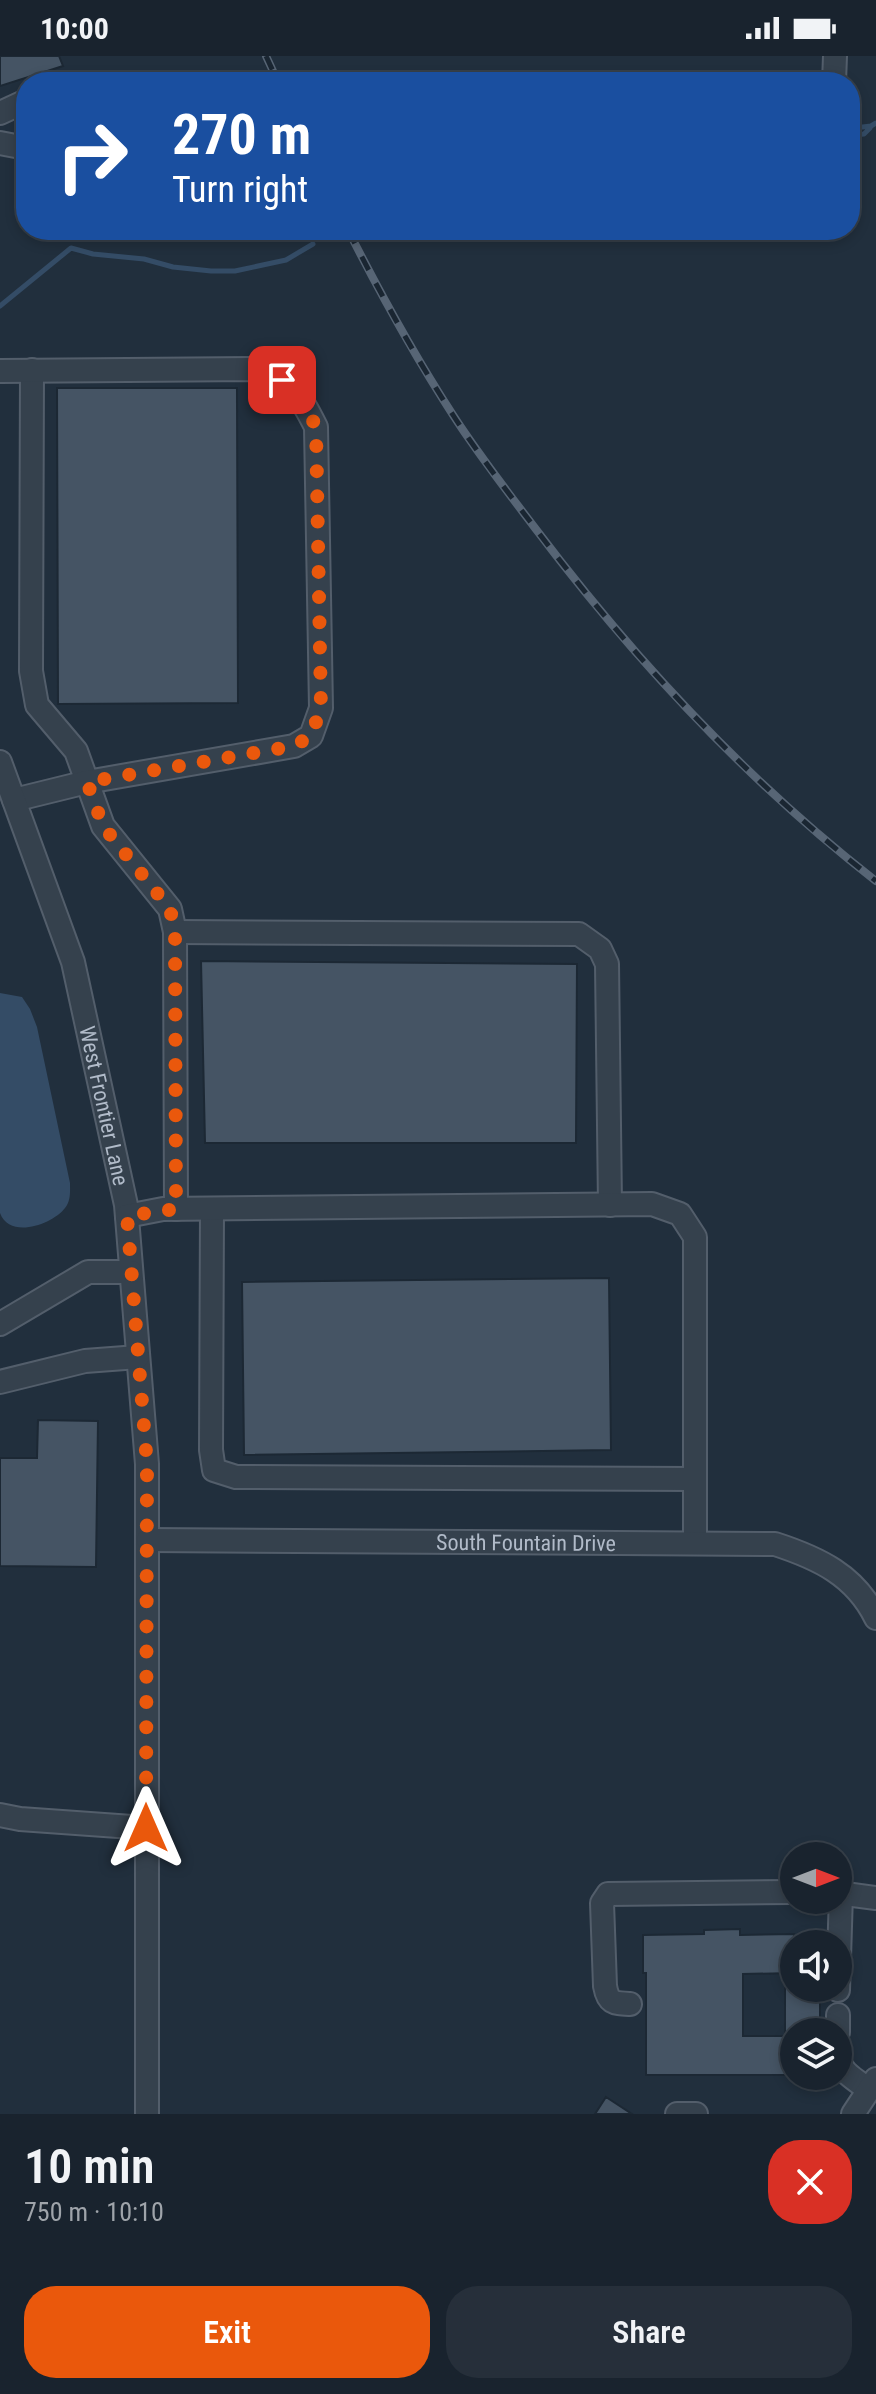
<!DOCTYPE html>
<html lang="en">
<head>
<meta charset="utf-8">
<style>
	body { margin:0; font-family:"Roboto Condensed",sans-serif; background:#262f3a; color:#f1f3f6; height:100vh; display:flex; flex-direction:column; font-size:30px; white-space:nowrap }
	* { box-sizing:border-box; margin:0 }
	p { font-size:26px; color:#9fa4aa }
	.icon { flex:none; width:44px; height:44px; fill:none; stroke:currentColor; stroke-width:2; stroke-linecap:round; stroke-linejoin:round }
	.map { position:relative; height:2058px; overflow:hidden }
	.details { display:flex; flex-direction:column; background:#19232e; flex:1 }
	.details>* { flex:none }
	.top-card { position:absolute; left:16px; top:16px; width:844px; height:168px; border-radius:32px; box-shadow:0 4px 12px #0003,0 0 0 2px #37404a; background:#1a4fa0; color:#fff; overflow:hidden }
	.needle { width:52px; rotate:90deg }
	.controls { position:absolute; left:780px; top:1786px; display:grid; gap:16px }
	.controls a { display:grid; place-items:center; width:72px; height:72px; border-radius:50%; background:#19232e; box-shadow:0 4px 12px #0003,0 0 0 2px #37404a; font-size:40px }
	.pin { position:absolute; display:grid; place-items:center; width:68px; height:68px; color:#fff; margin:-34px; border-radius:16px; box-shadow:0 4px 12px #0006 }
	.me { position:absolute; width:88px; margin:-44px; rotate:0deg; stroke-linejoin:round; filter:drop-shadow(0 0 6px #0008) }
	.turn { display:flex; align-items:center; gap:28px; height:168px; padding:0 24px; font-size:36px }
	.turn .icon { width:104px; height:104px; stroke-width:2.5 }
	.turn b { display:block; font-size:56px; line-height:68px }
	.round { display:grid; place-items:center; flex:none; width:84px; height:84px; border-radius:32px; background:#262f3a }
	.overview { display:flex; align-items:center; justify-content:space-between; height:136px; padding:0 24px }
	h1 { font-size:48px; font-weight:600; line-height:60px }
	.primary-button { display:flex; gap:16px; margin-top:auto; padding:16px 24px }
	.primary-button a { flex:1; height:92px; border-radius:32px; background:#ea580c; color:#fff; font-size:32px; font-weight:600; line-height:92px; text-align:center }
	.primary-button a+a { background:#262f3a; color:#f1f3f6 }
	.status { display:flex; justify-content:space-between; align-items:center; height:56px; padding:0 40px; background:#19232e; direction:ltr }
	.status svg { height:22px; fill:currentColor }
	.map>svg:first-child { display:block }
	.water { fill:#344c66 }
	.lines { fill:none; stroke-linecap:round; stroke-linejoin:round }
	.stream { stroke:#344c66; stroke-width:5 }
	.building { fill:#455464; stroke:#1c2834; stroke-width:2 }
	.minor-casing { stroke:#535e6b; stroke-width:26 }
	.minor { stroke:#35414d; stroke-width:22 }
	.rail-casing { stroke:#576575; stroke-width:8 }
	.rail { stroke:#1a2632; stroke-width:5; stroke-dasharray:15; stroke-linecap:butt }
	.route { stroke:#ea580c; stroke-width:14; stroke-dasharray:0 25.2 }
	.labels { text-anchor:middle; stroke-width:6; stroke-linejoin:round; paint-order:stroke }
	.street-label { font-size:22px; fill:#b1bbc9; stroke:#1a2632 }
</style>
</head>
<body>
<div class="status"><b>10:00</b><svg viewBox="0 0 49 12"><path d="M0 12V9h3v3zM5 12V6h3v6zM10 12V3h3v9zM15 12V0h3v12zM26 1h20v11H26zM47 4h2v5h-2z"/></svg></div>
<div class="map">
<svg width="876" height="2058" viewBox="0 0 876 2058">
	<rect width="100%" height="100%" fill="#212f3d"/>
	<path class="water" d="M 0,937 L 22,941 L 30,953 L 37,971 L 70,1127 C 70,1135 71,1145 65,1152 C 53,1168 10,1184 0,1157 Z"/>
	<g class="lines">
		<path class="stream" d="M 854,72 L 871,70 L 876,67
			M 853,79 L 864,78 L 870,72
			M 0,250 L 71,192 L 93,198 L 144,203 L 173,211 L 211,215 L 235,215 L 286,204 L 313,188"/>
	</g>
	<path class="building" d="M 0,0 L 59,0 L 63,10 L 0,30 Z
		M 57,332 L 237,332 L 238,647 L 58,648 Z
		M 201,905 L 577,908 L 576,1087 L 205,1087 Z
		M 609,1222 L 611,1394 L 244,1399 L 242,1226 Z
		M 38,1364 L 98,1365 L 96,1511 L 0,1510 L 0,1402 L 37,1402 Z
		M 740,1873 L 740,1879 L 794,1878 L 794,1917 L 743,1918 L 743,1980 L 794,1980 L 794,2019 L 646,2019 L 646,1917 L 643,1917 L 643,1879 L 704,1878 L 704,1874 Z
		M 785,1932 L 820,1932 L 820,1967 L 804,1967 L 804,1976 L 785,1976 Z
		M 606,2041 L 632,2058 L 595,2058 Z"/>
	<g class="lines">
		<defs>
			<g id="minor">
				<path d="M 834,26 L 835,0"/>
				<path d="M 0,57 L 26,45"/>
				<path d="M 0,87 L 26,92"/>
				<path d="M 32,314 L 31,615 L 37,649 L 76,695 L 103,770 L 170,853 L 175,876 L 176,1153"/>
				<path d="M 0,315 L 254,313 C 292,327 298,335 316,371 L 321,652 L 311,680 L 294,690 L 87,726 L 14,744"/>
				<path id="s1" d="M 0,706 L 73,906 L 126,1149 L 147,1408 L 147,2058"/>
				<path d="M 175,876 L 579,878 L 600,893 L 607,908 L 610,1149"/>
				<path d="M 212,1153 L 211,1394 L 214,1414 L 236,1421 L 695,1423"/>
				<path d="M 127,1160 L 163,1153 L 652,1148 L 680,1158 L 695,1181 L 695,1487"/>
				<path d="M 0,1268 L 88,1216 L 131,1216"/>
				<path d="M 0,1326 L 85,1305 L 138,1301"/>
				<path id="s2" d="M 148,1484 L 775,1488 C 818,1502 855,1519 876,1562"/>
				<path d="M 0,1759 L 20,1763 L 146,1772"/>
				<path d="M 838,1837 L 876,1842"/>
				<path d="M 838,1934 L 841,1838"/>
				<path d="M 630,1948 C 613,1947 608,1947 605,1930 L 602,1847 L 608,1838 L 794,1836"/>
				<path d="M 838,1976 L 838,1959"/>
				<path d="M 838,2002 C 841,2017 858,2025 869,2034"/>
				<path d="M 677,2058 L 696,2058"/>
				<path d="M 853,2058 L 876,2023"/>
			</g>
		</defs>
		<use href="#minor" class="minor-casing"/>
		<use href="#minor" class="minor"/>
		<defs>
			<path id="rail" d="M 266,0 L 278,26
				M 348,174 C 380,237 414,299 453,359 C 478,398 507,435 535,472 C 634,603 746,724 876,825"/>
		</defs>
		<use href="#rail" class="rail-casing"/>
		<use href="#rail" class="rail"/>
	</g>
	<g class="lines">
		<path class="route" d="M 146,1772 L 147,1408 L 127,1160 L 176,1153 L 175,876 L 170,853 L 103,770 L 87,726 L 294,690 L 311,680 L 321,652 L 316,371 L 303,345 L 282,324"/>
	</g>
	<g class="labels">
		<g class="street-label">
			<text dy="8" stroke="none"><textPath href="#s1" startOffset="360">West Frontier Lane</textPath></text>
			<text dy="8" stroke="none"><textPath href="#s2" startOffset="378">South Fountain Drive</textPath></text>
		</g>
	</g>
</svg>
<div class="controls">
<a><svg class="needle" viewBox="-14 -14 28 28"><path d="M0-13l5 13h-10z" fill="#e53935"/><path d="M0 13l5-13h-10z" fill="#9fa4aa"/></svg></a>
<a><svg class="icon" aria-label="sound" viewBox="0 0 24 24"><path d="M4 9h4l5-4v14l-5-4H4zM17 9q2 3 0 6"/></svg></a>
<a><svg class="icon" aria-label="layers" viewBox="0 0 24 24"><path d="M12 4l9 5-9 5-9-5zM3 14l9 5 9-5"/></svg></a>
</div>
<div class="pin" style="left:282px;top:324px;background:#d93025"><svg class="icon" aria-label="arrive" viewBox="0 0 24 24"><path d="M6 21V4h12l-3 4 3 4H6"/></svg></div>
<svg class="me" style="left:146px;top:1772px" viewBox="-20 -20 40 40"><path d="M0-17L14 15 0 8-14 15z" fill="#ea580c" stroke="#fff" stroke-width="4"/></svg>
<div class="top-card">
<div class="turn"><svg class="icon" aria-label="right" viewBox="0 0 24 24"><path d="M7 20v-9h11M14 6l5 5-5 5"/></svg><div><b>270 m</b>Turn right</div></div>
</div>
</div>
<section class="details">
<div class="overview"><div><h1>10 min</h1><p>750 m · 10:10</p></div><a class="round" style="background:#d93025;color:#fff"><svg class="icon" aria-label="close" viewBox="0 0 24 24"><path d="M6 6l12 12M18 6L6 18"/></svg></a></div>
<div class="primary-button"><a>Exit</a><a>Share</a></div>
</section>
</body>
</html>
